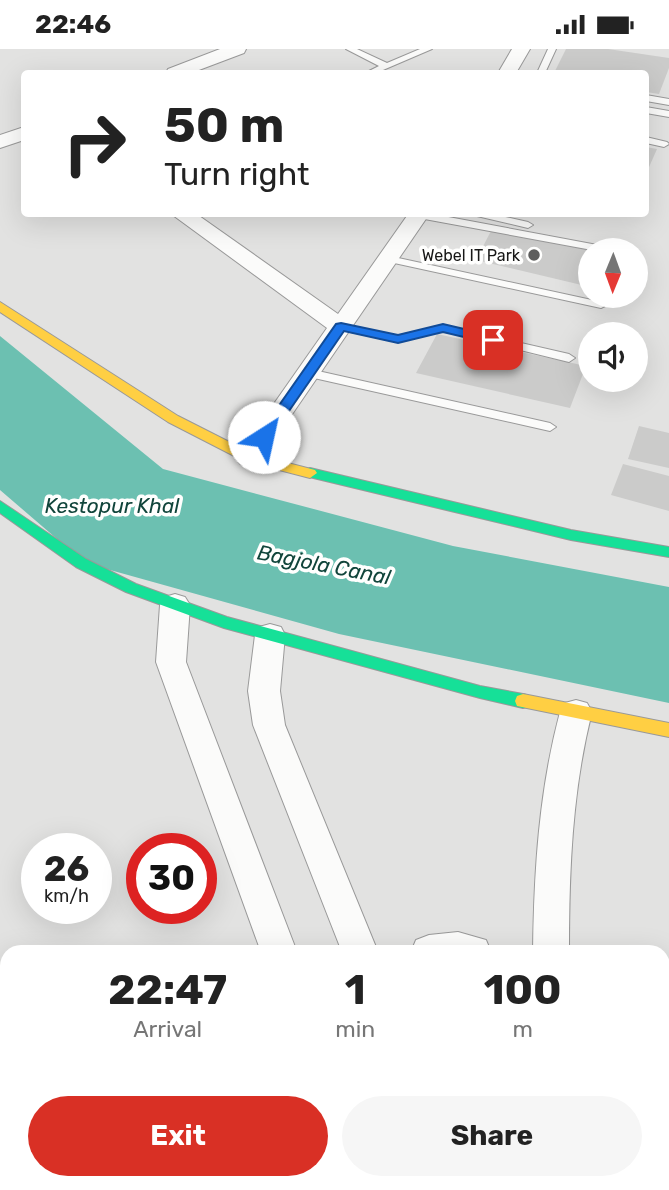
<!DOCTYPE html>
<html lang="en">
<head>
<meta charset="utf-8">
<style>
	body { margin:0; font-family:Rubik,sans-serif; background:#f6f6f6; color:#222; height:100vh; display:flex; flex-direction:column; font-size:26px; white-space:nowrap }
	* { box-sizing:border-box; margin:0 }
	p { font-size:23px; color:#767676 }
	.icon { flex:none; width:38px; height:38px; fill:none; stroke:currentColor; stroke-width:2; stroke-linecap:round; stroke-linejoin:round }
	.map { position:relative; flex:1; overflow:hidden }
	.details { position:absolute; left:0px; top:896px; width:670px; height:245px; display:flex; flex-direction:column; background:#fff; border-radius:21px 21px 0 0; box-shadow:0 7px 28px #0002 }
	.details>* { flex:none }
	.banner { position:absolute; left:21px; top:21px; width:628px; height:147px; border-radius:7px; box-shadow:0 7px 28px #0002; background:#fff; color:#222; overflow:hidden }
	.needle { width:46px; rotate:181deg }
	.buttons { position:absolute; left:578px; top:189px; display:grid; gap:14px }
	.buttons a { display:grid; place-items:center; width:70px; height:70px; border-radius:50%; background:#fff; box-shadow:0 7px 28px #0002; font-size:35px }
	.speed { position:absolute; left:21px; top:784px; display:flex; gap:14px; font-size:35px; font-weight:700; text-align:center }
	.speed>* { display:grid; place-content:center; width:91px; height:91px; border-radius:50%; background:#fff; box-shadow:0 7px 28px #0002; line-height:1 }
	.speed small { font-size:18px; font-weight:400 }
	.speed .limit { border:10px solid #d22; background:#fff; color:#111 }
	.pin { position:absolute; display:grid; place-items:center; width:60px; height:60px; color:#fff; margin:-30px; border-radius:14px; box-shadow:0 4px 10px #0006 }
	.me { position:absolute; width:77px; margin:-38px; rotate:35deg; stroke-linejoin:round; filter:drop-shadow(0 0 5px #0008) }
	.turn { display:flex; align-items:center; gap:24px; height:147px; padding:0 28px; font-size:32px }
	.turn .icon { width:91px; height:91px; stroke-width:2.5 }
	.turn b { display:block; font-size:49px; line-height:60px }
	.eta { display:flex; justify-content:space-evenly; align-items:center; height:119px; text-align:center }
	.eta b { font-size:42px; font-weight:700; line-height:49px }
	.button { display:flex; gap:14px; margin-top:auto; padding:14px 28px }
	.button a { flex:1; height:80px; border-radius:42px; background:#d93025; color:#fff; font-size:28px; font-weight:700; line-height:80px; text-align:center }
	.button a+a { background:#f6f6f6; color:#222 }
	.status { display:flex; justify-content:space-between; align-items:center; height:49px; padding:0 35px; background:#fff; direction:ltr }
	.status svg { height:19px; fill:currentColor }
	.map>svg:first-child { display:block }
	.water { fill:#6cc0b1 }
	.building { fill:#cbcbca }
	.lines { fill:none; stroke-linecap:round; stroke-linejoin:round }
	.lane-casing { stroke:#999; stroke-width:2 }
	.street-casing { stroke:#999; stroke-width:2 }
	.fast-casing { stroke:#999; stroke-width:2 }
	.slow-casing { stroke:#999; stroke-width:2 }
	.path { stroke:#cdcdcc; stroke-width:5; stroke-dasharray:4.5 4.5; stroke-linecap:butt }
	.lane { fill:#fbfbfa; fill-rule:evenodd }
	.street { fill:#fbfbfa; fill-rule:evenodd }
	.fast { fill:#16e098; fill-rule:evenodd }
	.slow { fill:#ffcf43; fill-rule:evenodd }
	.route { fill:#1a73e8; stroke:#114b97; stroke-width:2 }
	.poi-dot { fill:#5e5e5d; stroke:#fffffe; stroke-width:2.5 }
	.labels { text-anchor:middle; stroke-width:7; stroke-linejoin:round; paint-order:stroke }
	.far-poi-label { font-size:16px; fill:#171716; stroke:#fffffe; text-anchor:end }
	.water-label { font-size:21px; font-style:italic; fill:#11453b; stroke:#fffffe }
</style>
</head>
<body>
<div class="status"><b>22:46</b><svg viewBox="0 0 49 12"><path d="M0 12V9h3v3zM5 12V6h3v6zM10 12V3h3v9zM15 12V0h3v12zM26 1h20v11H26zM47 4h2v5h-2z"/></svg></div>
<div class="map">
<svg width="669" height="1141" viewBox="0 0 669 1141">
	<rect width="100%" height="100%" fill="#e2e2e1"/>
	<path class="water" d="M 0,287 L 163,420 L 453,497 L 669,538 L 669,654 L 339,585 L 85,514 L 0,441 Z"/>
	<path class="building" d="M 566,0 L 608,0 L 669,9 L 669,19 L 659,45 L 646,43 L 646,24 L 554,24 Z
		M 646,98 L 657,100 L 646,125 Z
		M 492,180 L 601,200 L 590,201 L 590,238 L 476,211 Z
		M 437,285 L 586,317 L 570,359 L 416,324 Z
		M 639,377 L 669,384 L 669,419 L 628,410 Z
		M 623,415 L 669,427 L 669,462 L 611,446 Z"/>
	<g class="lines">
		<defs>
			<path id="lane" d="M 346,0 L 357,0 L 387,14 L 420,0 L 432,0 L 376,24 L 365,24 L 379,17 Z
				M 548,0 L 556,0 L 545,24 L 537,24 Z
				M 646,46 L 669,50 L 669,56 L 646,52 Z
				M 646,58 L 669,62 L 669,68 L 646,64 Z
				M 646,88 L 667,93 L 669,95 L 664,98 L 646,94 Z
				M 415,164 L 427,164 L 608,198 L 613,201 L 592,201 L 419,169 L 415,168 Z
				M 464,164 L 487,164 L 528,173 L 533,176 L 528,179 Z
				M 389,207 L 601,253 L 607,256 L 601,259 L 385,212 L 384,210 Z
				M 341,275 L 398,287 L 443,276 L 569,305 L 575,309 L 569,313 L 443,282 L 398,293 L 337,280 L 337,276 Z
				M 309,320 L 550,374 L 556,378 L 550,382 L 305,327 L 305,321 Z"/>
			<path id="street" d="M 220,0 L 246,0 L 244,4 L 191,24 L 166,24 L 168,20 Z
				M 512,0 L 530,0 L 516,24 L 498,24 Z
				M 24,78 L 24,91 L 0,99 L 0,86 Z
				M 170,164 L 195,164 L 338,265 L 409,164 L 430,164 L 258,415 L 249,418 L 240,415 L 236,409 L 327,279 Z
				M 175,545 L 185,548 L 190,556 L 186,613 L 297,903 L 261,903 L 156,613 L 160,556 L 165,548 Z
				M 270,575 L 281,578 L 285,586 L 280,642 L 285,676 L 378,903 L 342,903 L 253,676 L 248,642 L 255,586 L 259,578 Z
				M 576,651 L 587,654 L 592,663 C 572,742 569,822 569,903 L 533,903 C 534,821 539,742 560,663 L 565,654 Z
				M 458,883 L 486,891 L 491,903 L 411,903 L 416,891 L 429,886 Z
				M 346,1134 L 387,1134 L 390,1141 L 348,1141 Z"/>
			<path id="fast" d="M 310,419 L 571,481 L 669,498 L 669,508 L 571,491 L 305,427 L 303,424 L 305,421 Z
				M 0,452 L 86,510 L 136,535 L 227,568 L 480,637 L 523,645 L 529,647 L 531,652 L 529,657 L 523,659 L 480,649 L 224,579 L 126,543 L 76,518 L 0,464 Z"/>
			<path id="slow" d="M 0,253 L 178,367 L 253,405 L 315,421 L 317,424 L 310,429 L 244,412 L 168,373 L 0,263 Z
				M 523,645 L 669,674 L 669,688 L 517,657 L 515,652 L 517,647 Z"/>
		</defs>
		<use href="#lane" class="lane-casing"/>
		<use href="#street" class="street-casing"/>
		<use href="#fast" class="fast-casing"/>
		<use href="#slow" class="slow-casing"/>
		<path class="path" d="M 461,1134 L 464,1141"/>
		<use href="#lane" class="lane"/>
		<use href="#street" class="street"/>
		<use href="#fast" class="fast"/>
		<use href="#slow" class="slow"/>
	</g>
	<path class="route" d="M 341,274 L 398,286 L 443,275 L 498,288 L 500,291 L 493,295 L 443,283 L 398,294 L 344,282 L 269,391 L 259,391 L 259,385 L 336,275 Z"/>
	<circle class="poi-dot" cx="534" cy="206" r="7"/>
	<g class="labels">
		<g class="far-poi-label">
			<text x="520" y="212">Webel IT Park</text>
		</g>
		<g class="water-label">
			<text x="112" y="464">Kestopur Khal</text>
			<text transform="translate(324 516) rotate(11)" y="7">Bagjola Canal</text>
		</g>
	</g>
</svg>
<div class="buttons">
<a><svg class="needle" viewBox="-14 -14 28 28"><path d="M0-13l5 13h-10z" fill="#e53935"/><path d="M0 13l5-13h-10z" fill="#767676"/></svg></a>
<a><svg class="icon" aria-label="sound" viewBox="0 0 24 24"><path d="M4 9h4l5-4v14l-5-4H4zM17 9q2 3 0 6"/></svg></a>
</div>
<div class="speed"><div>26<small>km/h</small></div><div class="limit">30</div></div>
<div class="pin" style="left:493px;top:291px;background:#d93025"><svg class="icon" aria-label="arrive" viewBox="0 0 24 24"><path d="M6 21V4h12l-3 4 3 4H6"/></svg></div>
<svg class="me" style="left:264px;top:388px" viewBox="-20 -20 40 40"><circle r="19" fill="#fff"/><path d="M0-13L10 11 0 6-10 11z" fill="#1a73e8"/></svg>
<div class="banner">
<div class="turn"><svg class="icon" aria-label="right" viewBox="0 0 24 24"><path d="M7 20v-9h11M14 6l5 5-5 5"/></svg><div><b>50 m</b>Turn right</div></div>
</div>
<section class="details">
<div class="eta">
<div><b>22:47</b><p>Arrival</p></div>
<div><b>1</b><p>min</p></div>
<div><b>100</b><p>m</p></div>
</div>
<div class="button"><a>Exit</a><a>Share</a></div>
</section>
</div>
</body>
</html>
